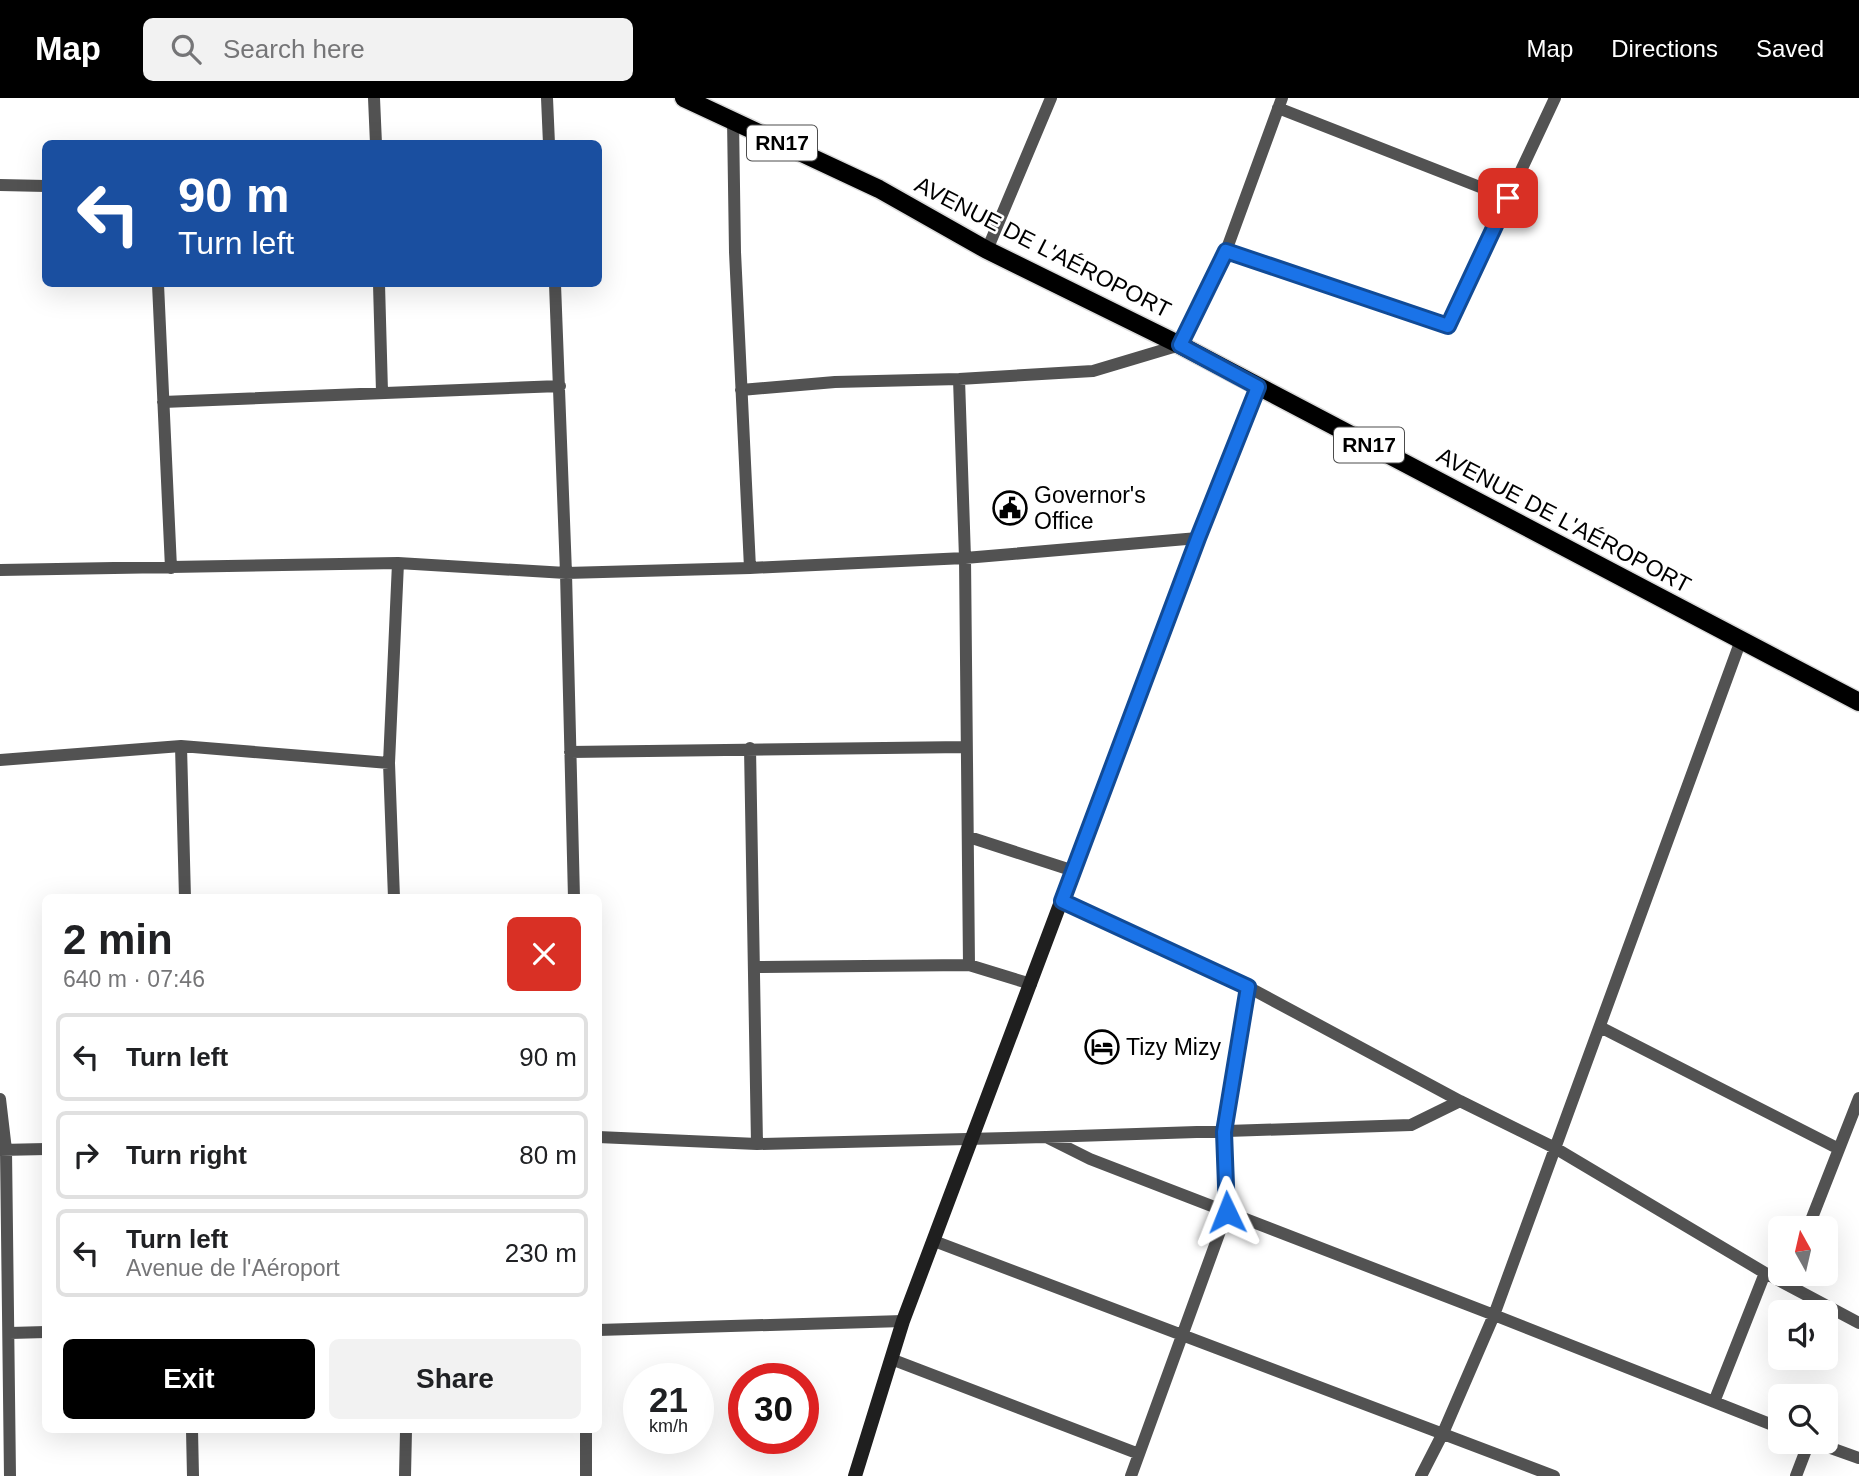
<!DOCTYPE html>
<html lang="en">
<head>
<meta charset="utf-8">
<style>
	body { margin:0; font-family:Helvetica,sans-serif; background:#f2f2f2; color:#202124; height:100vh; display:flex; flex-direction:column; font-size:26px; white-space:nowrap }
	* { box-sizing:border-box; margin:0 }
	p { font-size:23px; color:#757577 }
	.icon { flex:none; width:38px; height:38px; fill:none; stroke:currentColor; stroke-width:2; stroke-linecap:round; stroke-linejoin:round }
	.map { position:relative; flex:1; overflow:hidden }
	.drawer { position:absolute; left:42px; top:796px; width:560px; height:539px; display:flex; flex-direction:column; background:#fff; border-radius:10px; box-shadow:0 7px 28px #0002 }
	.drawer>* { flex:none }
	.hud { position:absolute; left:42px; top:42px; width:560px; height:147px; border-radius:10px; box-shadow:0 7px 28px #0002; background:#1a4fa0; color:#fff; overflow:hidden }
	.needle { width:46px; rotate:352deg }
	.fabs { position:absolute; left:1768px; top:1118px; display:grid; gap:14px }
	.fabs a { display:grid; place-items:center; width:70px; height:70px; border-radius:10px; background:#fff; box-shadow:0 7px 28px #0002; font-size:35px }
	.speed { position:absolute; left:623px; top:1265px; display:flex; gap:14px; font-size:35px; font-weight:700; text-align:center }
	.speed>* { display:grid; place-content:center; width:91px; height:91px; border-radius:50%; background:#fff; box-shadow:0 7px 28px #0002; line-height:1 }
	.speed small { font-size:18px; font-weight:400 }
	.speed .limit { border:10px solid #d22; background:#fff; color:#111 }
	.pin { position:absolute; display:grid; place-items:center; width:60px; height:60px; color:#fff; margin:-30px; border-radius:14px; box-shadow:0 4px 10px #0006 }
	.me { position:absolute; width:77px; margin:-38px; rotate:358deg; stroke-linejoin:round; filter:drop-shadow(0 0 5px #0008) }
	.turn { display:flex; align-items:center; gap:24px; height:147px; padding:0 21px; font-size:32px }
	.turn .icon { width:91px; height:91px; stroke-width:2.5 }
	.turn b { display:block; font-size:49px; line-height:60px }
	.round { display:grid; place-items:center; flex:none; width:74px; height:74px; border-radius:10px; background:#f2f2f2 }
	.summary { display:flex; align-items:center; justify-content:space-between; height:119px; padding:0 21px }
	h1 { font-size:42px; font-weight:800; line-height:52px }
	.button { display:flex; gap:14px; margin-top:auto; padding:14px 21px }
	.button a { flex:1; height:80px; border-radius:10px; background:#000; color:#fff; font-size:28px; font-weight:800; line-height:80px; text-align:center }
	.button a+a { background:#f2f2f2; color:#202124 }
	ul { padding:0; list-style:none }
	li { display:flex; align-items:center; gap:21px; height:88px; margin:0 14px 10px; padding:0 7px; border:4px solid #e0e0e0; border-radius:10px }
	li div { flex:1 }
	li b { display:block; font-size:26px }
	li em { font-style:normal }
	header { display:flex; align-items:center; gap:42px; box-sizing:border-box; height:98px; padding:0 35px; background:#000; color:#fff }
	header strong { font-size:33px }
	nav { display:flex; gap:38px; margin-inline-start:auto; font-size:24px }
	.search { width:490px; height:63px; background:#f2f2f2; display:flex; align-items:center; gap:18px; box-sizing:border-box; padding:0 24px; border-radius:10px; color:#757577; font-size:26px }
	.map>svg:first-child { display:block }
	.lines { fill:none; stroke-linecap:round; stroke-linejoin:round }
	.primary-casing { stroke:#dbdbdb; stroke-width:21 }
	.street { stroke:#525252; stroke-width:12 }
	.secondary { stroke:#1f1f1f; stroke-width:14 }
	.primary { stroke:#000; stroke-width:18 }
	.route-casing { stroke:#114b97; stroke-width:18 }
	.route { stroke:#1a73e8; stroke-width:12 }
	.labels { text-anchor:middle; stroke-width:5; stroke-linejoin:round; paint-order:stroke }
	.shield { fill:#fff; stroke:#4c4c4c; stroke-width:2 }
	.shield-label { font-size:21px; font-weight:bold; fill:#000 }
	.street-label { font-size:23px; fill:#000; stroke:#fff }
	.poi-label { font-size:23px; fill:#000; stroke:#fff; text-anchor:start }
</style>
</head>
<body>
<header>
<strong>Map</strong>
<div class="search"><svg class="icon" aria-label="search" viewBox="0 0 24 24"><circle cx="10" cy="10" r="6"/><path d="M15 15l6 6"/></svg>Search here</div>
<nav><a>Map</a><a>Directions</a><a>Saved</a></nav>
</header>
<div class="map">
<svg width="1859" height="1378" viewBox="0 0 1859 1378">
	<rect width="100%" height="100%" fill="#fff"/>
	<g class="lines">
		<defs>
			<path id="primary" d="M 684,0 L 879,91 L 987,152 L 1180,247 L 1859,604"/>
		</defs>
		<use href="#primary" class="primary-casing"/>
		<path class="street" d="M 374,0 L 376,46
			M 547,0 L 549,46
			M 1278,10 L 1508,100
			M 733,22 L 735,154 L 750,470
			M 0,87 L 46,88
			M 987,152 L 1051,0
			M 1226,153 L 1448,228 L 1555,0
			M 158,186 L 171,470
			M 379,186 L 382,294
			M 555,186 L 566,475 L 574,800
			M 959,281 L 965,460 L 969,867
			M 741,292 L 835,284 L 959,281 L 1093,273 L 1180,247 L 1226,153 L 1282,0
			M 163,304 L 560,288
			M 0,472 L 398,465 L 566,475 L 750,470 L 965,460 L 1198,440
			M 181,648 L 185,800
			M 750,650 L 757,1046
			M 570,654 L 966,649
			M 0,662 L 181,648 L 389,665
			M 969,739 L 1074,773
			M 394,800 L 389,665 L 398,465
			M 1062,803 L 1248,889 L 1460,1003 L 1555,1050 L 1765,1175 L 1859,1225
			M 754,869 L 969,867 L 1031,886
			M 1600,929 L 1839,1051
			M 0,1001 L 6,1052 L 10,1378
			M 598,1039 L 757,1046 L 1046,1039 L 1411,1027 L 1460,1003
			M 1048,1040 L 1090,1061 L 1494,1217 L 1780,1330
			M 0,1052 L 46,1051
			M 1808,1130 L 1859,1000
			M 934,1143 L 1554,1378
			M 598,1232 L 903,1223
			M 10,1235 L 46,1234
			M 891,1261 L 1139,1356
			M 1714,1304 L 1765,1175
			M 192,1332 L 193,1378
			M 586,1332 L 586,1378
			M 1814,1344 L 1859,1360
			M 405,1378 L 406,1332
			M 1131,1378 L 1227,1114 L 1224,1034 L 1248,889
			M 1421,1378 L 1443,1335 L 1494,1217 L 1741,542
			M 1796,1378 L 1809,1344"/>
		<path class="secondary" d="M 855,1378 L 903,1223 L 1198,440 L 1258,289"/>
		<use href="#primary" class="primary"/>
	</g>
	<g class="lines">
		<defs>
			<path id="route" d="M 1227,1114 L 1224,1034 L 1248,889 L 1062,803 L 1198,440 L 1258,289 L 1180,247 L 1226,153 L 1448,228 L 1508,100"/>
		</defs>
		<use href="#route" class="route-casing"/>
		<use href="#route" class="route"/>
	</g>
	<defs>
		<symbol id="civic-ring" viewBox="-11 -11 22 22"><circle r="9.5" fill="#fff" stroke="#000" stroke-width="1.5"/><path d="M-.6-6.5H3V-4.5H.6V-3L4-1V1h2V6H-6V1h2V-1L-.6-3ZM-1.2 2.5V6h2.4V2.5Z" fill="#000"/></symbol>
		<symbol id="hotel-ring" viewBox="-11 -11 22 22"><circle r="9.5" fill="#fff" stroke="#000" stroke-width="1.5"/><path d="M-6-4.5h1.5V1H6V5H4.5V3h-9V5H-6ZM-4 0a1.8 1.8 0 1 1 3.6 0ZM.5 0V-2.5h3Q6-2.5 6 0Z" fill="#000"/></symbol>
	</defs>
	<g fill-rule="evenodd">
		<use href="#civic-ring" x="991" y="391" width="38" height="38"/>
		<use href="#hotel-ring" x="1083" y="930" width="38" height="38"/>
	</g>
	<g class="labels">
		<g class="shield">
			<rect x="747" y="27.5" width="70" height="35" rx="5"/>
			<rect x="1334" y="329.5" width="70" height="35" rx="5"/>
		</g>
		<g class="shield-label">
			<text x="782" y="52">RN17</text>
			<text x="1369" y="354">RN17</text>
		</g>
		<g class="street-label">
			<text transform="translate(1043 149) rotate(27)" y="8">AVENUE DE L'AÉROPORT</text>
			<text transform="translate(1564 422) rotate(28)" y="8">AVENUE DE L'AÉROPORT</text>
		</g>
		<g class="poi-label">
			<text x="1034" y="405">Governor's<tspan x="1034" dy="26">Office</tspan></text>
			<text x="1126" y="957">Tizy Mizy</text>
		</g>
	</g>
</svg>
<div class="fabs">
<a><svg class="needle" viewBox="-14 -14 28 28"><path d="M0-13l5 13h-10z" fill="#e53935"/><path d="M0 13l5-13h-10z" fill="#757577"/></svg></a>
<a><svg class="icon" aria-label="sound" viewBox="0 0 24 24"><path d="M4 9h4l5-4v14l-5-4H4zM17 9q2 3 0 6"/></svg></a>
<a><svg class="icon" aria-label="search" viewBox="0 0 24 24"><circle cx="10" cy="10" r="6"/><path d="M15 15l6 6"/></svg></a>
</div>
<div class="speed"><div>21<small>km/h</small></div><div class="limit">30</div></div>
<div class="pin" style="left:1508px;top:100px;background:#d93025"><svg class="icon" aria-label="arrive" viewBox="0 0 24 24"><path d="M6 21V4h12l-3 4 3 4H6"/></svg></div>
<svg class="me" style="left:1227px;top:1114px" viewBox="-20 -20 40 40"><path d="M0-17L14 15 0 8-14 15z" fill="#1a73e8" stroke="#fff" stroke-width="4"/></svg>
<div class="hud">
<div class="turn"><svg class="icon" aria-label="left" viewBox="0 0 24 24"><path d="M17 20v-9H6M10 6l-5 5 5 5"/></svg><div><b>90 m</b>Turn left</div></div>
</div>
<section class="drawer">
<div class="summary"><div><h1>2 min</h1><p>640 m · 07:46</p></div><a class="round" style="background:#d93025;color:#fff"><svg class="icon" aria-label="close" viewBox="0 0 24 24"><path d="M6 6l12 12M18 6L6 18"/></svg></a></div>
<ul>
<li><svg class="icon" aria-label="left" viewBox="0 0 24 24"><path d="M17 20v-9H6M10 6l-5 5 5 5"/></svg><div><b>Turn left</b></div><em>90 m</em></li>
<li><svg class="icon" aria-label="right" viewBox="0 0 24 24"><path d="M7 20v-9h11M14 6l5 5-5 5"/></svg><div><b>Turn right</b></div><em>80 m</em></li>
<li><svg class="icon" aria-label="left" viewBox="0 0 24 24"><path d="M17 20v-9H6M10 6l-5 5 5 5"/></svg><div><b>Turn left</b><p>Avenue de l'Aéroport</p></div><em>230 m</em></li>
</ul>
<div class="button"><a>Exit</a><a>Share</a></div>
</section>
</div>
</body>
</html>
